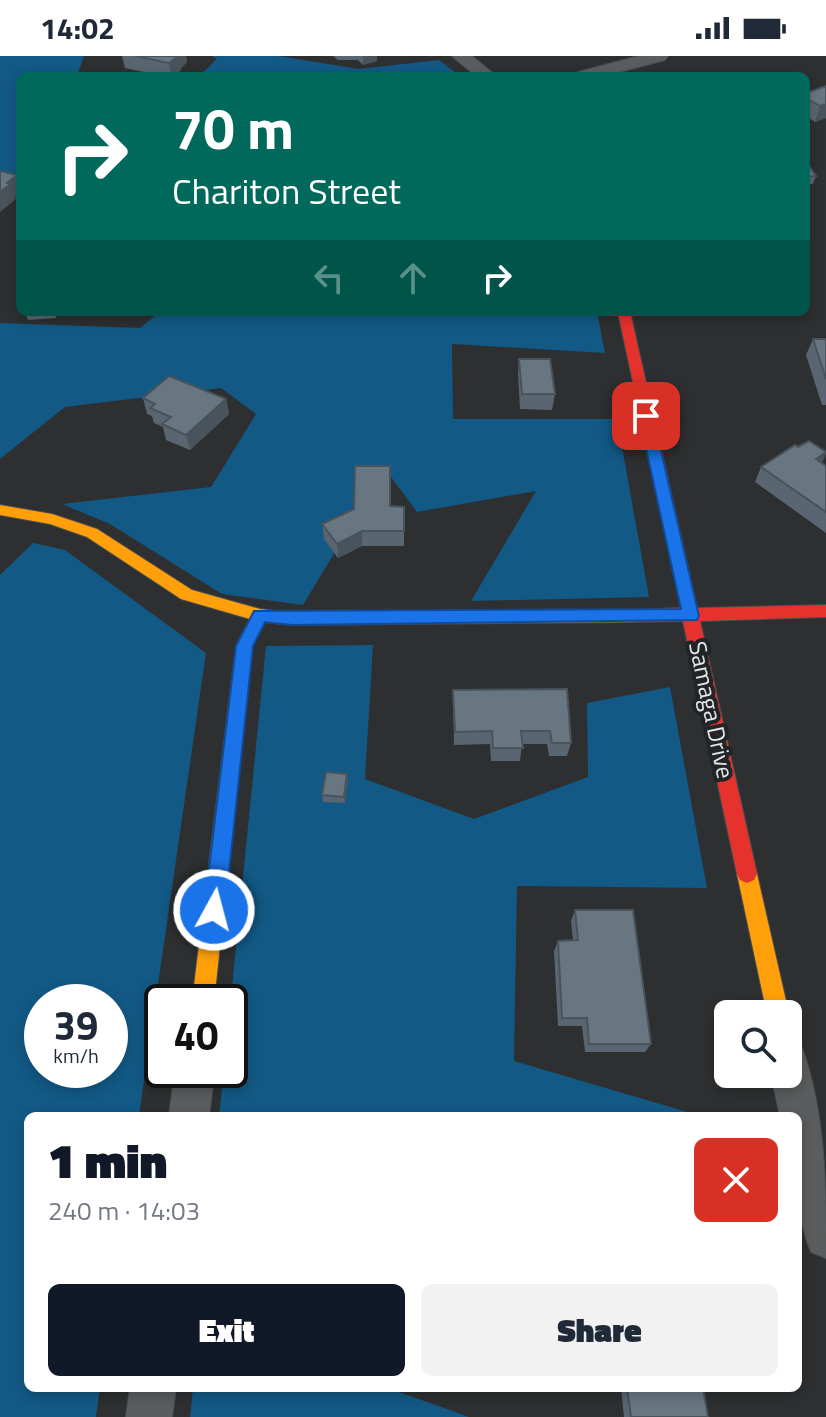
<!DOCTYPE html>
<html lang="en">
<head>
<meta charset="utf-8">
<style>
	body { margin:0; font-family:"Titillium Web",sans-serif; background:#f2f2f3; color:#1f2937; height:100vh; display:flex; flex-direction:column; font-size:30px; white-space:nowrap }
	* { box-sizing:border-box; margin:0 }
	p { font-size:26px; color:#747a83 }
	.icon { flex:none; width:44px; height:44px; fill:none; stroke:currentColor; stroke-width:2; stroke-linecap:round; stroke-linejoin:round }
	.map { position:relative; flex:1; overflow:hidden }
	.details { position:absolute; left:24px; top:1056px; width:778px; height:280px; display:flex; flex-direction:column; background:#fff; border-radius:12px; box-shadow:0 4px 12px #0003 }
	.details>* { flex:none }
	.guide { position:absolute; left:16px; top:16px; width:794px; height:244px; border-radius:12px; box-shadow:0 4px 12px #0003; background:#00695c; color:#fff; overflow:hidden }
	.controls { position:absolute; left:714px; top:944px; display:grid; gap:16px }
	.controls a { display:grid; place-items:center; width:88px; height:88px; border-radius:12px; background:#fff; box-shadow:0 4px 12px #0003; font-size:40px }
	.speed { position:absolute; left:24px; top:928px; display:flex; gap:16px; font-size:40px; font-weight:700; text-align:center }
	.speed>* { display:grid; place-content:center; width:104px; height:104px; border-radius:50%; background:#fff; box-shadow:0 4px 12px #0003; line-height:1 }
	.speed small { font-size:20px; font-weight:400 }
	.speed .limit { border:4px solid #111; border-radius:12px; background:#fff; color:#111 }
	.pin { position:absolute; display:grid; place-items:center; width:68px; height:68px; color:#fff; margin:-34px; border-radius:16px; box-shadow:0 4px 12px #0006 }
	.me { position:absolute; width:88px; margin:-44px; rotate:7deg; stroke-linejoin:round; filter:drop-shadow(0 0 6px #0008) }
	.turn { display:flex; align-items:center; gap:28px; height:168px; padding:0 24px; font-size:36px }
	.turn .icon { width:104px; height:104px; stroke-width:2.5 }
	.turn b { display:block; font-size:56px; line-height:68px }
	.lanes { display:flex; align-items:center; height:76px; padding:0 24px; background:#0003; justify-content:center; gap:40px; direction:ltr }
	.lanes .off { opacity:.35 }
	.round { display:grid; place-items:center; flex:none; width:84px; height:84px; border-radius:12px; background:#f2f2f3 }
	.summary { display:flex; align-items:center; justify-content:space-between; height:136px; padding:0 24px }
	h1 { font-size:48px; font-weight:800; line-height:60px; color:#111827 }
	.action { display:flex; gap:16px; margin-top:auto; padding:16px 24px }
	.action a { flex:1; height:92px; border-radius:12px; background:#111827; color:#fff; font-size:32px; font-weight:800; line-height:92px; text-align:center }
	.action a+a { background:#f2f2f3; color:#1f2937 }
	.status { display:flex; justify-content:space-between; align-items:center; height:56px; padding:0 40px; background:#fff; direction:ltr }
	.status svg { height:22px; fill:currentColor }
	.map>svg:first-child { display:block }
	.forest { fill:#125985; fill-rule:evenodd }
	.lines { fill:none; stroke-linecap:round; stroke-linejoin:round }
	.street-casing { stroke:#4b4d4f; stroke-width:2 }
	.slow-casing { stroke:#4b4d4f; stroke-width:2 }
	.jam-casing { stroke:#4b4d4f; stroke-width:2 }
	.street { fill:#5b5c5d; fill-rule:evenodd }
	.slow { fill:#ff9f0a; fill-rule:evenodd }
	.jam { fill:#e5322d; fill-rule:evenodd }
	.wall { fill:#596570 }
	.shaded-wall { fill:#49535b }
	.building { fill:#687682; stroke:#49535b; stroke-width:2 }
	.route { fill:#1a73e8; stroke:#114b97; stroke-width:2 }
	.labels { text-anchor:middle; stroke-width:8; stroke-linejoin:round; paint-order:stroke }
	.street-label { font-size:24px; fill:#e5e7e9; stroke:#222528 }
</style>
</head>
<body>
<div class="status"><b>14:02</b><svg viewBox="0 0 49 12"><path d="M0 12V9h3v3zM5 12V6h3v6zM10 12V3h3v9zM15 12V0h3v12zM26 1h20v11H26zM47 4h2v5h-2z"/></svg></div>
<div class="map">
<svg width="826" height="1361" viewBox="0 0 826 1361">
	<rect width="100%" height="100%" fill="#2d2f30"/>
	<path class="forest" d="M 0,0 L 84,0 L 77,20 L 20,20 L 20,121 L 0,123 Z
		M 212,0 L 278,0 L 359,13 L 439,4 L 460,20 L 199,20 L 217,3 Z
		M 160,256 L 597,256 L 605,297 L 452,288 L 453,363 L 617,363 L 649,541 L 471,545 L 536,435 L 417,456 L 385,413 L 303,549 L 222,538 L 110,468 L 62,448 L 211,431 L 256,358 L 221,332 L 65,351 L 0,403 L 0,267 L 140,272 Z
		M 33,487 L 65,494 L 206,597 L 139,1060 L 28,1060 L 28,1332 L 100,1332 L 96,1361 L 0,1361 L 0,519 ZM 110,946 L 110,1014 L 42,1014 L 42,946 Z
		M 373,589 L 365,723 L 474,763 L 588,721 L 587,647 L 670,631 L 707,832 L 517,830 L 514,1005 L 701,1060 L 219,1060 L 224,1014 L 230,1014 L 230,951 L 266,590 Z
		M 193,1332 L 388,1332 L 469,1361 L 190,1361 Z"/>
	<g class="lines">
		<defs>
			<path id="street" d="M 452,0 L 472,0 L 496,20 L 476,20 Z
				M 639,0 L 668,0 L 665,4 L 604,20 L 575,20 L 578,16 Z
				M 788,986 L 802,992 C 826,1059 826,1131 826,1202 L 811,1196 C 793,1153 798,1106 798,1060 L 780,1060 L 771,1018 L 788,1018 Z
				M 175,1014 L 215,1014 L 209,1060 L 169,1060 Z
				M 130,1332 L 176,1332 L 172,1361 L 126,1361 Z"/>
			<path id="slow" d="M 0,449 L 52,458 L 97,473 L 192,534 L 260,553 L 292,557 L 635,554 L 643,560 L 635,566 L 292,569 L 265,566 L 252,590 L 214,946 L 192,946 L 236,590 L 250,563 L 181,543 L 87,481 L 50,468 L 0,459 Z
				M 747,809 L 754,812 L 757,818 L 789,958 L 788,960 L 767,958 L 737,818 L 740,812 Z"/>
			<path id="jam" d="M 618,256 L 630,256 L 697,552 L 826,549 L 826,561 L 700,565 L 757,818 L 754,824 L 747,827 L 740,824 L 737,818 L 683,565 L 635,566 L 627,560 L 635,554 L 681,552 Z"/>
		</defs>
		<use href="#street" class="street-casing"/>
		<use href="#slow" class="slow-casing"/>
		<use href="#jam" class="jam-casing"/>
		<use href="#street" class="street"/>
		<use href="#slow" class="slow"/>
		<use href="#jam" class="jam"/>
	</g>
	<path class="wall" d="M 122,0 L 186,0 L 187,6 L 181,12 L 181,14 L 174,20 L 162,20 L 125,12 Z
		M 333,0 L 377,0 L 377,5 L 363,9 L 358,4 L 338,4 Z
		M 826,30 L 826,62 L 815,66 L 806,60 L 806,37 Z
		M 806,110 L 816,120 L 813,128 L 806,128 Z
		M 25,256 L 112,256 L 56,259 L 56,262 L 28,264 Z
		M 813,283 L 826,283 L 826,349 L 822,349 L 806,299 Z
		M 519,303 L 555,338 L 552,354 L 520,353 L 518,318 Z
		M 143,342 L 226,343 L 229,358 L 190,394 L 166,384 L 163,371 L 154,367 L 152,360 L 147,358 Z
		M 822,407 L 826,410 L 826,477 L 755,426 L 761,411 Z
		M 390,450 L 404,451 L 404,490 L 362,490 L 338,502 L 324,483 L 322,468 Z
		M 567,633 L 571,687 L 567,700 L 549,700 L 547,688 L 522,688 L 520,705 L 491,705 L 490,688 L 454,689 L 453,634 Z
		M 348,724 L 345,747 L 323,746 L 322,739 Z
		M 575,854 L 651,988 L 645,996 L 585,996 L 582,970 L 558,970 L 554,895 L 558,885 L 573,884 L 571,865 Z
		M 621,1332 L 703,1332 L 708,1361 L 624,1361 Z"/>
	<path class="shaded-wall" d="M 176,0 L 186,0 L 187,6 L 181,12 L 181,14 L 174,20 L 171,20 L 169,7 Z
		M 363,0 L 377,0 L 377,5 L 363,9 Z
		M 826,48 L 826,62 L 815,66 L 820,50 Z
		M 17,119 L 20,129 L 20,136 L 15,140 L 16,143 L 0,156 L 0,136 L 7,127 Z
		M 226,343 L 229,358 L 190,394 L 186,379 Z
		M 826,397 L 826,398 L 820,412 L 816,403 Z
		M 362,475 L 362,490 L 338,502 L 337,488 Z
		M 347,718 L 348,724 L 345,747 L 344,741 Z"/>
	<path class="building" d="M 135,0 L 178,0 L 169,7 Z
		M 826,30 L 826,48 L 820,50 L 806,42 L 806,37 Z
		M 806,110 L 809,110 L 816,120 L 806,121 Z
		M 0,115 L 17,119 L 7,127 L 11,128 L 0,136 Z
		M 813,283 L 826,283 L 826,323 Z
		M 519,303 L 550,303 L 555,338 L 522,338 Z
		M 169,320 L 226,343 L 186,379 L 162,368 L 171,361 L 150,352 L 155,348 L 143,342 Z
		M 809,385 L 826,396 L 816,403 L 826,410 L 826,456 L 761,411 L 795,389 L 798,391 Z
		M 355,410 L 390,410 L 390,450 L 404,451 L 404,475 L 362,475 L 337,488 L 322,468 L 354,453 Z
		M 567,633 L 571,687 L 552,687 L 550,675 L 521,675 L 523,692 L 493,692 L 492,675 L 455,676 L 453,634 Z
		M 326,716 L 347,718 L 344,741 L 322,739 Z
		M 575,854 L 633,854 L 651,988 L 589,988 L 587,962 L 562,962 L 558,885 L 578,884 Z
		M 627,1332 L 703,1332 L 708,1361 L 631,1361 Z"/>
	<path class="route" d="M 646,355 L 653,360 L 699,560 L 697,564 L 292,569 L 265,566 L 253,590 L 225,854 L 222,860 L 214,863 L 207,860 L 204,854 L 236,590 L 254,555 L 681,553 L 639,360 Z"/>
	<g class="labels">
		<g class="street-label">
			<text transform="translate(711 654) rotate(78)" y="8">Samaga Drive</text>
		</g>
	</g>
</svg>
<div class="controls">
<a><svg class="icon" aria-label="search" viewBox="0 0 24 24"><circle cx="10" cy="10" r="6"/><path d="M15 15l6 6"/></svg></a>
</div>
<div class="speed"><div>39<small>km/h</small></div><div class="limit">40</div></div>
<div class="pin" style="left:646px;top:360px;background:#d93025"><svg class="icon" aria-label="arrive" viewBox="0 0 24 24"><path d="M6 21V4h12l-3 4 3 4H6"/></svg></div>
<svg class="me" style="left:214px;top:854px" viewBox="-20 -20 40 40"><circle r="17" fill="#1a73e8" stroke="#fff" stroke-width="3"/><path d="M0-11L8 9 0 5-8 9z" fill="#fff"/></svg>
<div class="guide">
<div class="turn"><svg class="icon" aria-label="right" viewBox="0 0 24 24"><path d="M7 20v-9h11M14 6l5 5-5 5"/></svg><div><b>70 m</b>Chariton Street</div></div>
<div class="lanes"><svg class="icon off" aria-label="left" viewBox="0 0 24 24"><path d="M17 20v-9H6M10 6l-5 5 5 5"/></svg><svg class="icon off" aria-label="ahead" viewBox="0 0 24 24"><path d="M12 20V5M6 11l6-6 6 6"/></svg><svg class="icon" aria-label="right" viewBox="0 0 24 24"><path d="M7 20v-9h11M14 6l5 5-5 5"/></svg></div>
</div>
<section class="details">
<div class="summary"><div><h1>1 min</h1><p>240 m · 14:03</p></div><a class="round" style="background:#d93025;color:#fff"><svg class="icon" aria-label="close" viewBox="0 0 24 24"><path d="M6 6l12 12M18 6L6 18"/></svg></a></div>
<div class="action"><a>Exit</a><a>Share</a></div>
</section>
</div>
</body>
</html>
